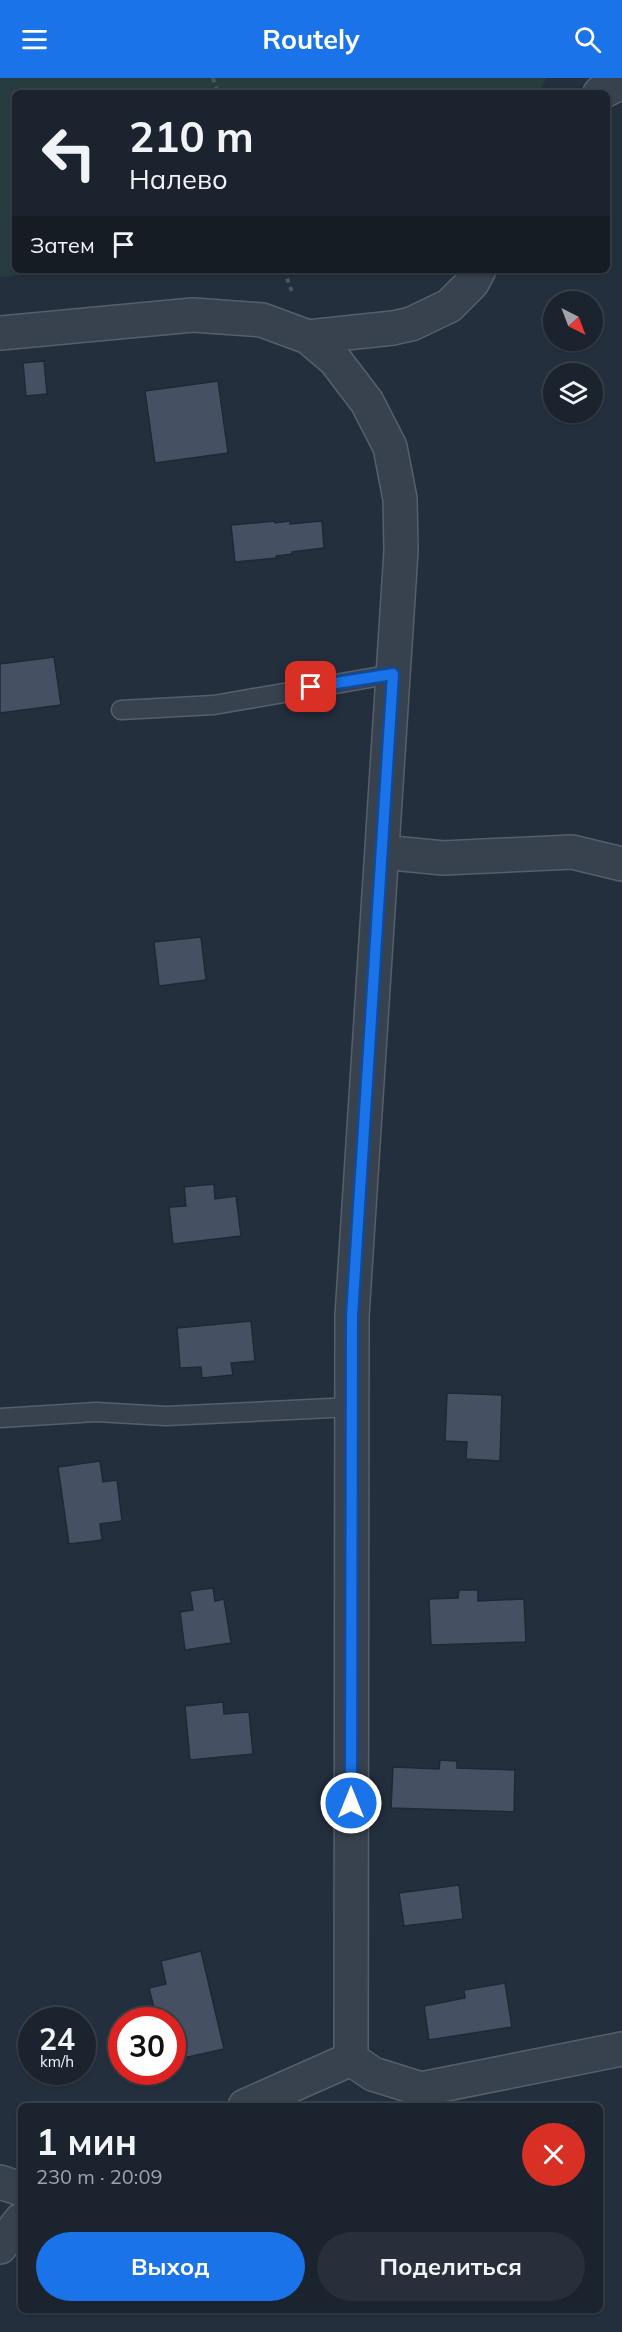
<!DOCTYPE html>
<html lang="ru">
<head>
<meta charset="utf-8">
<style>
	body { margin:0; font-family:Mulish,sans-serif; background:#282f3a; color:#f1f3f6; height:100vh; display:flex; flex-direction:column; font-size:22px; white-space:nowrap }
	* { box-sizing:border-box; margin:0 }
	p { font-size:20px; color:#a0a4aa }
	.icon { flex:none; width:33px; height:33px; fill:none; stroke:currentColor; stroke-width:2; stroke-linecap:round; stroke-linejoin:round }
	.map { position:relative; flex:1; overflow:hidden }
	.side { position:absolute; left:18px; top:2025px; width:585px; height:210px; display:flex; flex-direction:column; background:#1b232e; border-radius:9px; box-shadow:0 2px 4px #0004,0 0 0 2px #39404a }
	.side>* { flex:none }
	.hud { position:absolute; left:12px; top:12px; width:598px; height:183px; border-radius:9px; box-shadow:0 2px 4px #0004,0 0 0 2px #39404a; background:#1b232e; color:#f1f3f6; overflow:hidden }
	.needle { width:39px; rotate:138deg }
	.tools { position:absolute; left:543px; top:213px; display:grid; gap:12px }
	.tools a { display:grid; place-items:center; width:60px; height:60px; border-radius:50%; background:#1b232e; box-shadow:0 2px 4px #0004,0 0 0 2px #39404a; font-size:30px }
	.speed { position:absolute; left:18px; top:1929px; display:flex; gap:12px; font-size:30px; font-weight:700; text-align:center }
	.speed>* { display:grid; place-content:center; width:78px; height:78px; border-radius:50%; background:#1b232e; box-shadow:0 2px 4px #0004,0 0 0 2px #39404a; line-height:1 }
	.speed small { font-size:15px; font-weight:400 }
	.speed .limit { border:9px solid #d22; background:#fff; color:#111 }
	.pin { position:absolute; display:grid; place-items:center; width:51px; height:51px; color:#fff; margin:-26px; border-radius:12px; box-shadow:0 3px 9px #0006 }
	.me { position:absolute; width:66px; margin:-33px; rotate:0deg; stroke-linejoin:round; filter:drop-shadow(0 0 4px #0008) }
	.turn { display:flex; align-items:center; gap:21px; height:126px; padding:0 18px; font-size:27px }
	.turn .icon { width:78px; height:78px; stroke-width:2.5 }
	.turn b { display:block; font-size:42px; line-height:51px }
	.then { display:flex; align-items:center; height:57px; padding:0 18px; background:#0003; gap:12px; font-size:22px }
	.round { display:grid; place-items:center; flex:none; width:63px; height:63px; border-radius:32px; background:#282f3a }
	.headline { display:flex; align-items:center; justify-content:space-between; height:102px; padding:0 18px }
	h1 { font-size:36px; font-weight:700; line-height:45px }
	.primary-button { display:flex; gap:12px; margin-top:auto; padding:12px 18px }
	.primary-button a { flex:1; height:69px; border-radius:36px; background:#1a73e8; color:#fff; font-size:24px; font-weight:700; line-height:69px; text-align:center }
	.primary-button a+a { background:#282f3a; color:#f1f3f6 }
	header { display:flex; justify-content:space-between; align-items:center; height:78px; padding:0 18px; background:#1a73e8; color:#fff; font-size:27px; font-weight:700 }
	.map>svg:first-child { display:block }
	.green { fill:#263c3f }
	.building { fill:#455162; stroke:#1f2835; stroke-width:1.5 }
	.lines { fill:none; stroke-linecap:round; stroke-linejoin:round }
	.lane-casing { stroke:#565f6c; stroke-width:21 }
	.street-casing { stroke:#565f6c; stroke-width:36 }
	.path { stroke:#44595c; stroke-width:4; stroke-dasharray:4.5 4.5; stroke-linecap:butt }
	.lane { stroke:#38414e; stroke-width:18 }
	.street { stroke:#38414e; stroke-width:33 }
	.route-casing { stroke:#114b97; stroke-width:15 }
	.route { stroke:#1a73e8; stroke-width:10 }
</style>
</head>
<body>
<header><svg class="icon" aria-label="menu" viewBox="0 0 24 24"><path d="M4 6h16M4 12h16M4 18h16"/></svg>Routely<svg class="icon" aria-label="search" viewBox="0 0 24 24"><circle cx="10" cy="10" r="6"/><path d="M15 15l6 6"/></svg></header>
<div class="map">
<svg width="622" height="2254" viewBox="0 0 622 2254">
	<rect width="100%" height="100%" fill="#242f3e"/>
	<path class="green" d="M 0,0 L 547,0 L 537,15 L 15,15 L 15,192 L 83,192 L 0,199 Z"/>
	<path class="building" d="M 44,283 L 47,316 L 26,318 L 23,285 Z
		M 218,303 L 228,375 L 155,385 L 145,313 Z
		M 275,443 L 275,445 L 290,443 L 290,446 L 322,443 L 324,470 L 292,474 L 292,476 L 276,478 L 277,480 L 235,484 L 231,447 Z
		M 54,579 L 61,627 L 0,635 L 0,586 Z
		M 201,859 L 206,902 L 159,908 L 154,864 Z
		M 214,1106 L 215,1121 L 236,1118 L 241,1158 L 173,1166 L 169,1129 L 186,1128 L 184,1109 Z
		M 251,1243 L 255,1283 L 231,1285 L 233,1297 L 202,1300 L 201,1289 L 180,1290 L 177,1250 Z
		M 447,1315 L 502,1317 L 500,1383 L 466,1381 L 467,1364 L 445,1363 Z
		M 100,1383 L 103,1404 L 117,1402 L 122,1443 L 100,1446 L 102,1462 L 69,1466 L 58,1389 Z
		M 213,1510 L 215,1523 L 224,1521 L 231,1565 L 185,1572 L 180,1534 L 193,1532 L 190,1513 Z
		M 459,1512 L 478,1512 L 478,1523 L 524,1521 L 526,1564 L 431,1567 L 429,1521 L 458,1520 Z
		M 223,1624 L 224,1636 L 249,1634 L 253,1676 L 190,1682 L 185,1628 Z
		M 440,1682 L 457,1683 L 457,1690 L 515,1692 L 514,1734 L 391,1730 L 393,1689 L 439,1691 Z
		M 459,1807 L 463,1841 L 404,1848 L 399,1815 Z
		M 201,1873 L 224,1971 L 179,1981 L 172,1952 L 172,1942 L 170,1942 L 169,1939 L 157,1942 L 149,1910 L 166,1906 L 161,1883 Z
		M 505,1905 L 512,1949 L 429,1962 L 424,1928 L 465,1920 L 464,1912 Z"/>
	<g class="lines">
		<defs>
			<path id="lane" d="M 121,632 L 214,627 L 393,596
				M 0,1340 L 96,1334 L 166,1338 L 352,1329"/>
			<path id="street" d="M 600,15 L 622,4
				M 0,255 L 193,237 L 262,242 L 308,259 L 335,282 L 367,324 L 390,369 L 400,421 L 401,473 L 352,1238 L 351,1981 L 245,2028
				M 308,259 L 393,250 L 411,246 L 449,228 L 472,205 L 479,192
				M 382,774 L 443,780 L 572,774 L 622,786
				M 351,1981 L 373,1996 L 421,2011 L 622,1971
				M 0,2104 L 21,2111
				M 0,2169 L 21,2142"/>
		</defs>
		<use href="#lane" class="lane-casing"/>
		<use href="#street" class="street-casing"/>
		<path class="path" d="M 213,0 L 218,15
			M 284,192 L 292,214"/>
		<use href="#lane" class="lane"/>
		<use href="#street" class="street"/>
	</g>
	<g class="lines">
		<defs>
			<path id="route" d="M 311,609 L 393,596 L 352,1238 L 351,1725"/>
		</defs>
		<use href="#route" class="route-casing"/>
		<use href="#route" class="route"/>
	</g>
</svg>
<div class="tools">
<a><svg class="needle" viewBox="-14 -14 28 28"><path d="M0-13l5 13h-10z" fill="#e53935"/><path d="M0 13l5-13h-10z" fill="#a0a4aa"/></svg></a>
<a><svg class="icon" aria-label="layers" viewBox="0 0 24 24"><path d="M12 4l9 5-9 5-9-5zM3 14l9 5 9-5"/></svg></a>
</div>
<div class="speed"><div>24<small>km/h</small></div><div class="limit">30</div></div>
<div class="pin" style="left:311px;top:609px;background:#d93025"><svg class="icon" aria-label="arrive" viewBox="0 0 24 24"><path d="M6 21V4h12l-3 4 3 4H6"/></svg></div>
<svg class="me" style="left:351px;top:1725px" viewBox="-20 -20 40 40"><circle r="17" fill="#1a73e8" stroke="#fff" stroke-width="3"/><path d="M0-11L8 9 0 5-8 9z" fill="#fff"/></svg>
<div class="hud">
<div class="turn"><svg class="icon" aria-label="left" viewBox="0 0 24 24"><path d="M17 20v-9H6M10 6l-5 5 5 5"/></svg><div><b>210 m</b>Налево</div></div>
<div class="then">Затем<svg class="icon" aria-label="arrive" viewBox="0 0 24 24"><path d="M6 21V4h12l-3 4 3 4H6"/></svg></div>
</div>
<section class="side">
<div class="headline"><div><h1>1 мин</h1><p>230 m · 20:09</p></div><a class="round" style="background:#d93025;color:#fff"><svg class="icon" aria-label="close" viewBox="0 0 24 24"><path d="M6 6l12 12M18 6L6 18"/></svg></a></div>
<div class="primary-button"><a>Выход</a><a>Поделиться</a></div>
</section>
</div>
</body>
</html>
